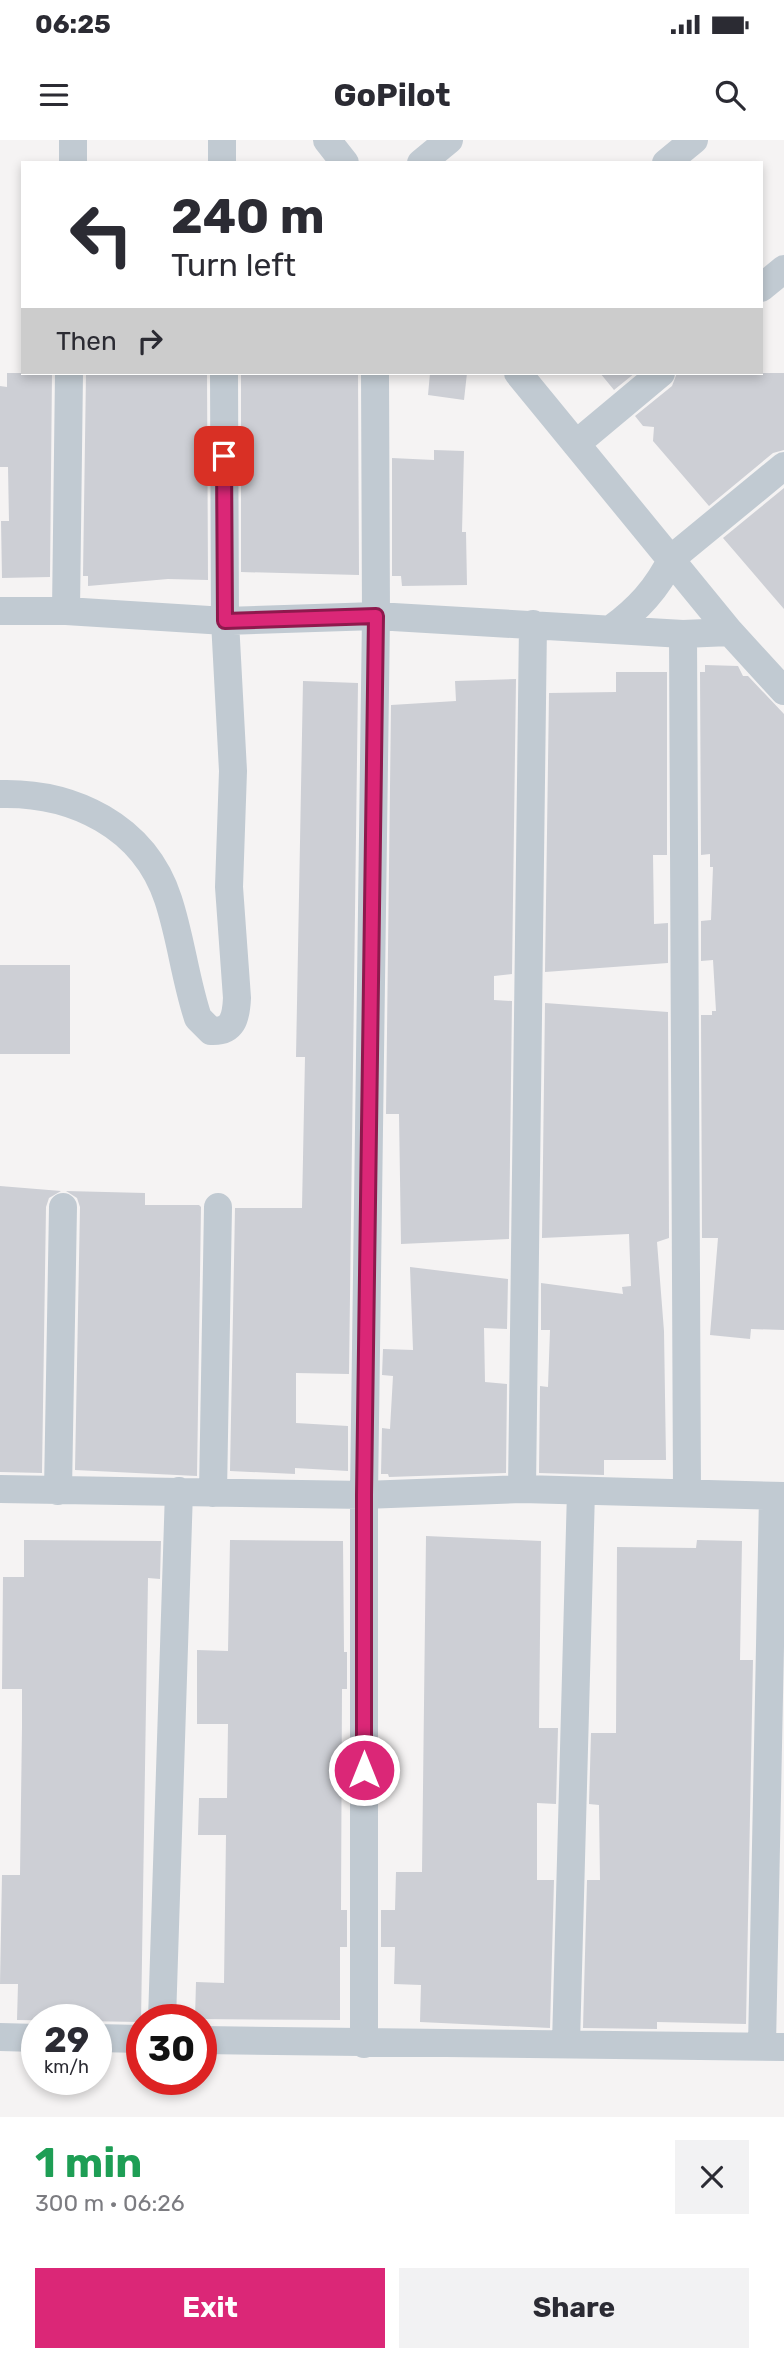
<!DOCTYPE html>
<html lang="en">
<head>
<meta charset="utf-8">
<style>
	body { margin:0; font-family:Rubik,sans-serif; background:#f2f2f3; color:#2b2b33; height:100vh; display:flex; flex-direction:column; font-size:26px; white-space:nowrap }
	* { box-sizing:border-box; margin:0 }
	p { font-size:23px; color:#7c7c81 }
	.icon { flex:none; width:38px; height:38px; fill:none; stroke:currentColor; stroke-width:2; stroke-linecap:round; stroke-linejoin:round }
	.map { position:relative; height:1977px; overflow:hidden }
	.details { display:flex; flex-direction:column; background:#fff; flex:1 }
	.details>* { flex:none }
	.guide { position:absolute; left:21px; top:21px; width:742px; height:214px; border-radius:0px; box-shadow:0 4px 10px #0003; background:#fff; color:#2b2b33; overflow:hidden }
	.speed { position:absolute; left:21px; top:1864px; display:flex; gap:14px; font-size:35px; font-weight:700; text-align:center }
	.speed>* { display:grid; place-content:center; width:91px; height:91px; border-radius:50%; background:#fff; box-shadow:0 4px 10px #0003; line-height:1 }
	.speed small { font-size:18px; font-weight:400 }
	.speed .limit { border:10px solid #d22; background:#fff; color:#111 }
	.pin { position:absolute; display:grid; place-items:center; width:60px; height:60px; color:#fff; margin:-30px; border-radius:14px; box-shadow:0 4px 10px #0006 }
	.me { position:absolute; width:77px; margin:-38px; rotate:0deg; stroke-linejoin:round; filter:drop-shadow(0 0 5px #0008) }
	.turn { display:flex; align-items:center; gap:24px; height:147px; padding:0 35px; font-size:32px }
	.turn .icon { width:91px; height:91px; stroke-width:2.5 }
	.turn b { display:block; font-size:49px; line-height:60px }
	.then { display:flex; align-items:center; height:66px; padding:0 35px; background:#0003; gap:14px; font-size:26px }
	.round { display:grid; place-items:center; flex:none; width:74px; height:74px; border-radius:0px; background:#f2f2f3 }
	.headline { display:flex; align-items:center; justify-content:space-between; height:119px; padding:0 35px }
	h1 { font-size:42px; font-weight:700; line-height:52px; color:#1e9e55 }
	.cta { display:flex; gap:14px; margin-top:auto; padding:14px 35px }
	.cta a { flex:1; height:80px; border-radius:0px; background:#db2777; color:#fff; font-size:28px; font-weight:700; line-height:80px; text-align:center }
	.cta a+a { background:#f2f2f3; color:#2b2b33 }
	.status { display:flex; justify-content:space-between; align-items:center; height:49px; padding:0 35px; background:#fff; direction:ltr }
	.status svg { height:19px; fill:currentColor }
	header { display:flex; justify-content:space-between; align-items:center; height:91px; padding:0 35px; background:#fff; font-size:32px; font-weight:700 }
	.map>svg:first-child { display:block }
	.building { fill:#cdcfd5 }
	.lines { fill:none; stroke-linecap:round; stroke-linejoin:round }
	.minor { stroke:#c1cad2; stroke-width:28 }
	.route-casing { stroke:#8e194d; stroke-width:18 }
	.route { stroke:#db2777; stroke-width:12 }
</style>
</head>
<body>
<div class="status"><b>06:25</b><svg viewBox="0 0 49 12"><path d="M0 12V9h3v3zM5 12V6h3v6zM10 12V3h3v9zM15 12V0h3v12zM26 1h20v11H26zM47 4h2v5h-2z"/></svg></div>
<header><svg class="icon" aria-label="menu" viewBox="0 0 24 24"><path d="M4 6h16M4 12h16M4 18h16"/></svg>GoPilot<svg class="icon" aria-label="search" viewBox="0 0 24 24"><circle cx="10" cy="10" r="6"/><path d="M15 15l6 6"/></svg></header>
<div class="map">
<svg width="784" height="1977" viewBox="0 0 784 1977">
	<rect width="100%" height="100%" fill="#f5f3f3"/>
	<path class="building" d="M 7,233 L 52,233 L 50,437 L 2,438 L 1,381 L 9,381 L 8,327 L 0,327 L 0,246 L 7,247 Z
		M 86,233 L 207,233 L 208,440 L 168,439 L 88,446 L 88,436 L 83,436 Z
		M 241,233 L 358,233 L 359,435 L 241,432 Z
		M 430,233 L 467,233 L 464,260 L 428,255 Z
		M 600,233 L 635,233 L 614,250 Z
		M 677,233 L 784,233 L 784,310 L 773,313 L 709,366 L 653,301 L 654,287 L 643,286 L 635,276 L 672,246 Z
		M 434,310 L 464,311 L 462,392 L 466,392 L 467,445 L 402,446 L 401,436 L 392,436 L 392,318 L 434,320 Z
		M 784,348 L 784,469 L 723,398 Z
		M 705,525 L 738,526 L 743,536 L 748,536 L 784,574 L 784,1190 L 751,1189 L 750,1199 L 710,1195 L 718,1098 L 702,1098 L 701,875 L 712,875 L 712,871 L 716,871 L 713,820 L 701,821 L 701,781 L 711,780 L 713,727 L 710,727 L 710,714 L 701,715 L 700,532 L 705,532 Z
		M 616,532 L 667,532 L 667,715 L 653,715 L 654,784 L 668,783 L 668,823 L 545,832 L 549,553 L 616,552 Z
		M 516,539 L 512,834 L 494,836 L 494,860 L 512,861 L 509,1099 L 401,1104 L 399,974 L 386,974 L 391,565 L 456,561 L 455,541 Z
		M 303,541 L 358,543 L 349,1234 L 296,1233 L 296,1283 L 348,1286 L 348,1331 L 295,1328 L 295,1334 L 230,1331 L 235,1068 L 302,1068 L 305,917 L 296,917 Z
		M 0,825 L 70,825 L 70,914 L 0,914 Z
		M 545,863 L 668,872 L 669,1098 L 657,1102 L 664,1191 L 666,1320 L 604,1320 L 604,1335 L 539,1333 L 540,1246 L 548,1247 L 550,1190 L 541,1190 L 541,1143 L 623,1154 L 622,1147 L 631,1146 L 629,1094 L 542,1098 Z
		M 0,1046 L 61,1051 L 49,1058 L 46,1067 L 42,1333 L 0,1332 Z
		M 66,1051 L 145,1053 L 145,1065 L 199,1065 L 201,1067 L 197,1336 L 75,1330 L 80,1067 L 77,1058 Z
		M 410,1127 L 508,1139 L 507,1189 L 484,1188 L 485,1242 L 507,1244 L 506,1333 L 389,1337 L 388,1334 L 381,1334 L 382,1288 L 390,1289 L 393,1236 L 382,1235 L 383,1209 L 413,1210 Z
		M 426,1396 L 541,1401 L 539,1588 L 558,1588 L 556,1664 L 537,1663 L 537,1740 L 554,1740 L 550,1888 L 420,1882 L 421,1845 L 394,1844 L 395,1807 L 381,1807 L 381,1770 L 395,1770 L 396,1732 L 422,1732 Z
		M 24,1400 L 161,1401 L 160,1439 L 148,1438 L 141,1882 L 17,1880 L 18,1844 L 0,1844 L 2,1735 L 20,1735 L 22,1587 L 22,1549 L 2,1549 L 3,1437 L 24,1437 Z
		M 230,1400 L 343,1401 L 344,1512 L 347,1512 L 347,1549 L 342,1549 L 341,1770 L 347,1770 L 347,1807 L 340,1807 L 340,1880 L 195,1879 L 196,1842 L 224,1843 L 226,1695 L 198,1695 L 199,1658 L 227,1658 L 228,1584 L 197,1584 L 197,1510 L 228,1511 Z
		M 697,1400 L 742,1401 L 740,1520 L 753,1520 L 746,1884 L 657,1882 L 657,1889 L 583,1888 L 587,1740 L 600,1740 L 599,1665 L 589,1664 L 591,1593 L 616,1593 L 617,1407 L 696,1408 Z"/>
	<g class="lines">
		<path class="minor" d="M 222,0 L 222,23
			M 327,0 L 345,23
			M 73,23 L 73,0
			M 421,23 L 449,0
			M 666,23 L 694,0
			M 761,148 L 784,129
			M 518,233 L 730,492 L 784,551
			M 576,304 L 661,233
			M 0,471 L 66,471 L 225,481 L 376,476 L 683,494 L 730,492
			M 66,471 L 69,233
			M 611,489 C 638,469 657,449 672,418 L 784,326
			M 683,494 L 687,1352
			M 0,654 C 73,652 144,686 168,759 C 181,798 185,839 198,878 L 211,891 C 233,892 236,878 237,858 L 229,747 L 233,631 L 225,481 L 224,233
			M 0,1349 L 364,1355 L 522,1349 L 784,1356
			M 522,1349 L 533,484
			M 58,1351 L 63,1067
			M 213,1353 L 218,1067
			M 162,1880 L 179,1351
			M 0,1897 L 37,1898
			M 96,1898 L 142,1899
			M 201,1900 L 784,1907
			M 364,1904 L 364,1355 L 376,476 L 375,233
			M 566,1904 L 581,1351
			M 762,1906 L 773,1356"/>
	</g>
	<g class="lines">
		<defs>
			<path id="route" d="M 224,316 L 225,481 L 376,476 L 364,1355 L 364,1630"/>
		</defs>
		<use href="#route" class="route-casing"/>
		<use href="#route" class="route"/>
	</g>
</svg>
<div class="speed"><div>29<small>km/h</small></div><div class="limit">30</div></div>
<div class="pin" style="left:224px;top:316px;background:#d93025"><svg class="icon" aria-label="arrive" viewBox="0 0 24 24"><path d="M6 21V4h12l-3 4 3 4H6"/></svg></div>
<svg class="me" style="left:364px;top:1630px" viewBox="-20 -20 40 40"><circle r="17" fill="#db2777" stroke="#fff" stroke-width="3"/><path d="M0-11L8 9 0 5-8 9z" fill="#fff"/></svg>
<div class="guide">
<div class="turn"><svg class="icon" aria-label="left" viewBox="0 0 24 24"><path d="M17 20v-9H6M10 6l-5 5 5 5"/></svg><div><b>240 m</b>Turn left</div></div>
<div class="then">Then<svg class="icon" aria-label="right" viewBox="0 0 24 24"><path d="M7 20v-9h11M14 6l5 5-5 5"/></svg></div>
</div>
</div>
<section class="details">
<div class="headline"><div><h1>1 min</h1><p>300 m · 06:26</p></div><a class="round"><svg class="icon" aria-label="close" viewBox="0 0 24 24"><path d="M6 6l12 12M18 6L6 18"/></svg></a></div>
<div class="cta"><a>Exit</a><a>Share</a></div>
</section>
</body>
</html>
